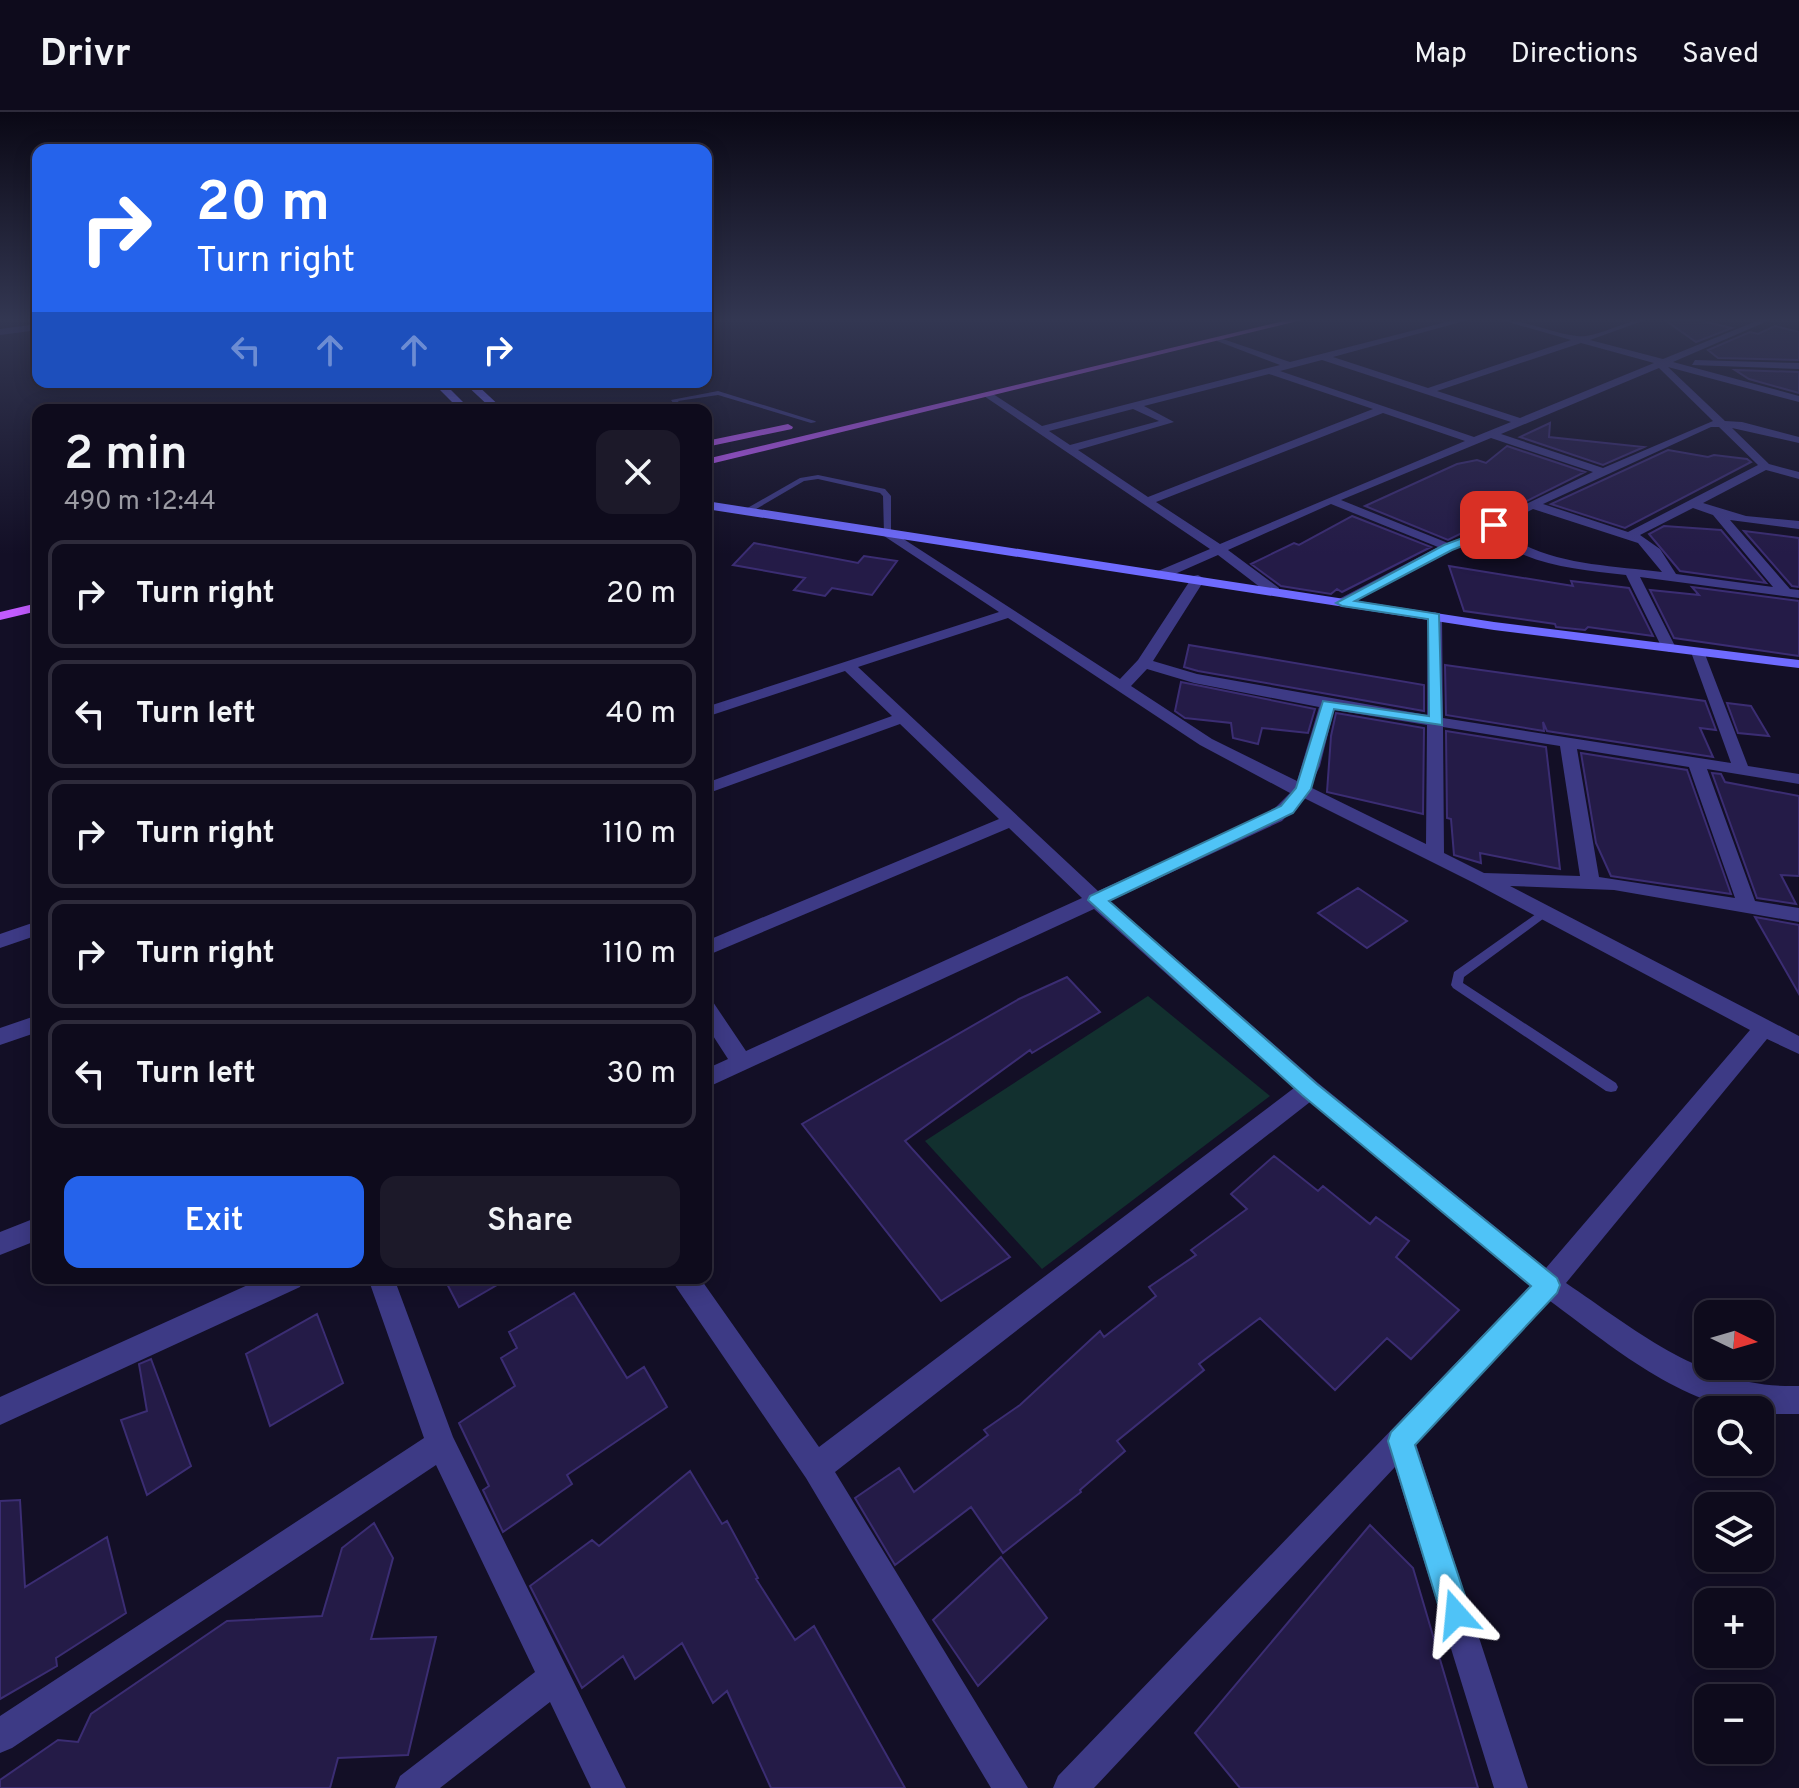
<!DOCTYPE html>
<html lang="en">
<head>
<meta charset="utf-8">
<style>
	body { margin:0; font-family:Overpass,sans-serif; background:#1c1929; color:#f1f3f6; height:100vh; display:flex; flex-direction:column; font-size:30px; white-space:nowrap }
	* { box-sizing:border-box; margin:0 }
	p { font-size:26px; color:#9b9ba3 }
	.icon { flex:none; width:44px; height:44px; fill:none; stroke:currentColor; stroke-width:2; stroke-linecap:round; stroke-linejoin:round }
	.map { position:relative; flex:1; overflow:hidden }
	.panel { position:absolute; left:32px; top:292px; width:680px; height:880px; display:flex; flex-direction:column; background:#0e0b1c; border-radius:16px; box-shadow:0 4px 20px #0003,0 0 0 2px #2e2b3b }
	.panel>* { flex:none }
	.hud { position:absolute; left:32px; top:32px; width:680px; height:244px; border-radius:16px; box-shadow:0 4px 20px #0003,0 0 0 2px #2e2b3b; background:#2563eb; color:#fff; overflow:hidden }
	.needle { width:52px; rotate:95deg }
	.controls { position:absolute; left:1694px; top:1188px; display:grid; gap:16px }
	.controls a { display:grid; place-items:center; width:80px; height:80px; border-radius:16px; background:#0e0b1c; box-shadow:0 4px 20px #0003,0 0 0 2px #2e2b3b; font-size:40px }
	.pin { position:absolute; display:grid; place-items:center; width:68px; height:68px; color:#fff; margin:-34px; border-radius:16px; box-shadow:0 4px 12px #0006 }
	.me { position:absolute; width:88px; margin:-44px; rotate:342deg; stroke-linejoin:round; filter:drop-shadow(0 0 6px #0008) }
	.turn { display:flex; align-items:center; gap:28px; height:168px; padding:0 32px; font-size:36px }
	.turn .icon { width:104px; height:104px; stroke-width:2.5 }
	.turn b { display:block; font-size:56px; line-height:68px }
	.lanes { display:flex; align-items:center; height:76px; padding:0 32px; background:#0003; justify-content:center; gap:40px; direction:ltr }
	.lanes .off { opacity:.35 }
	.round { display:grid; place-items:center; flex:none; width:84px; height:84px; border-radius:16px; background:#1c1929 }
	.head { display:flex; align-items:center; justify-content:space-between; height:136px; padding:0 32px }
	h1 { font-size:48px; font-weight:600; line-height:60px }
	.button { display:flex; gap:16px; margin-top:auto; padding:16px 32px }
	.button a { flex:1; height:92px; border-radius:16px; background:#2563eb; color:#fff; font-size:32px; font-weight:600; line-height:92px; text-align:center }
	.button a+a { background:#1c1929; color:#f1f3f6 }
	ul { padding:0; list-style:none }
	li { display:flex; align-items:center; gap:24px; height:108px; margin:0 16px 12px; padding:0 16px; border:4px solid #2e2b3b; border-radius:16px }
	li div { flex:1 }
	li b { display:block; font-size:30px }
	li em { font-style:normal }
	header { display:flex; align-items:center; gap:48px; box-sizing:border-box; height:112px; padding:0 40px; background:#0e0b1c; border-bottom:2px solid #2e2b3b }
	header strong { font-size:38px }
	nav { display:flex; gap:44px; margin-inline-start:auto; font-size:28px }
	.map>svg:first-child { display:block }
	.green { fill:#12302f }
	.building { fill:#241b47; stroke:#3b2d73; stroke-width:2 }
	.lines { fill:none; stroke-linecap:round; stroke-linejoin:round }
	.lane { fill:#3d3a85; fill-rule:evenodd }
	.street { fill:#3d3a85; fill-rule:evenodd }
	.secondary { fill:#6f6bff; fill-rule:evenodd }
	.primary { fill:#c25bff; fill-rule:evenodd }
	.route { fill:#4fc3f7; stroke:#337fa1; stroke-width:2 }
</style>
</head>
<body>
<header>
<strong>Drivr</strong>
<nav><a>Map</a><a>Directions</a><a>Saved</a></nav>
</header>
<div class="map">
<svg width="1799" height="1676" viewBox="0 0 1799 1676">
	<rect width="100%" height="100%" fill="#130f26"/>
	<path class="green" d="M 1148,884 L 1270,984 L 1042,1157 L 925,1029 Z"/>
	<path class="building" d="M 1665,208 L 1698,208 L 1732,216 L 1696,230 Z
		M 1775,214 L 1799,220 L 1799,248 L 1718,246 L 1708,238 L 1750,220 L 1758,222 Z
		M 1735,258 L 1799,260 L 1799,281 L 1749,267 Z
		M 1550,311 L 1549,325 L 1644,335 L 1603,353 L 1520,325 Z
		M 1507,334 L 1585,360 L 1448,428 L 1365,394 L 1457,352 L 1477,348 L 1486,351 Z
		M 1668,338 L 1708,345 L 1714,343 L 1747,347 L 1751,350 L 1625,416 L 1551,392 Z
		M 1352,404 L 1431,435 L 1342,480 L 1337,477 L 1331,482 L 1281,474 L 1251,452 L 1294,431 L 1299,433 Z
		M 1664,414 L 1721,418 L 1766,471 L 1680,459 L 1649,422 Z
		M 1744,419 L 1799,426 L 1799,475 L 1792,474 Z
		M 754,431 L 858,451 L 864,444 L 897,449 L 872,483 L 832,476 L 825,484 L 794,478 L 805,466 L 733,453 Z
		M 1449,454 L 1573,474 L 1571,469 L 1629,476 L 1653,524 L 1588,515 L 1585,518 L 1556,515 L 1555,512 L 1464,499 Z
		M 1692,475 L 1799,489 L 1799,544 L 1674,526 L 1650,478 L 1699,483 Z
		M 1189,533 L 1424,573 L 1424,599 L 1198,559 L 1184,555 Z
		M 1445,553 L 1705,589 L 1716,618 L 1700,616 L 1713,645 L 1547,619 L 1543,610 L 1544,619 L 1446,603 Z
		M 1181,570 L 1315,597 L 1308,621 L 1262,616 L 1258,632 L 1233,626 L 1231,611 L 1185,606 L 1175,599 Z
		M 1727,591 L 1751,594 L 1769,624 L 1738,621 Z
		M 1336,601 L 1424,616 L 1423,702 L 1327,680 L 1331,624 Z
		M 1446,619 L 1546,635 L 1560,757 L 1480,741 L 1481,751 L 1454,743 L 1451,707 L 1447,706 Z
		M 1581,641 L 1687,658 L 1731,782 L 1611,764 L 1596,731 Z
		M 1712,661 L 1721,662 L 1725,670 L 1799,684 L 1799,764 L 1781,763 L 1796,792 L 1757,786 Z
		M 1358,776 L 1407,809 L 1367,836 L 1318,801 Z
		M 1755,805 L 1799,813 L 1799,882 Z
		M 1067,865 L 1100,900 L 1032,941 L 1030,938 L 905,1029 L 1010,1145 L 941,1189 L 802,1012 L 1019,887 Z
		M 1274,1044 L 1318,1079 L 1323,1074 L 1370,1112 L 1376,1105 L 1409,1129 L 1396,1145 L 1459,1198 L 1411,1247 L 1387,1226 L 1335,1278 L 1260,1206 L 1199,1252 L 1204,1258 L 1117,1329 L 1125,1339 L 1080,1378 L 1081,1380 L 1003,1441 L 971,1395 L 895,1453 L 855,1386 L 899,1356 L 914,1380 L 988,1323 L 984,1318 L 1020,1293 L 1100,1219 L 1104,1225 L 1156,1184 L 1149,1175 L 1196,1143 L 1191,1138 L 1247,1097 L 1231,1082 Z
		M 444,1166 L 509,1166 L 459,1195 Z
		M 574,1181 L 627,1266 L 644,1255 L 667,1295 L 567,1363 L 572,1372 L 503,1420 L 483,1378 L 489,1374 L 459,1311 L 515,1274 L 501,1246 L 517,1236 L 509,1220 Z
		M 317,1202 L 343,1271 L 270,1314 L 246,1242 Z
		M 151,1247 L 191,1354 L 147,1383 L 121,1308 L 147,1299 L 139,1252 Z
		M 690,1359 L 722,1412 L 727,1409 L 758,1466 L 756,1467 L 795,1528 L 814,1514 L 905,1676 L 771,1676 L 727,1579 L 713,1591 L 682,1531 L 635,1567 L 623,1544 L 582,1576 L 530,1474 L 592,1428 L 599,1434 Z
		M 20,1388 L 25,1475 L 107,1425 L 126,1501 L 56,1546 L 57,1554 L 0,1587 L 0,1389 Z
		M 374,1411 L 393,1446 L 371,1527 L 436,1525 L 408,1643 L 338,1646 L 330,1676 L 0,1676 L 0,1668 L 58,1628 L 78,1630 L 91,1602 L 227,1509 L 322,1504 L 342,1436 Z
		M 1370,1413 L 1413,1456 L 1478,1676 L 1240,1676 L 1195,1621 Z
		M 1001,1445 L 1047,1506 L 978,1574 L 933,1508 Z"/>
	<g class="lines">
		<path class="lane" d="M 718,279 L 815,309 L 816,310 L 811,311 L 718,283 L 678,289 L 684,298 L 678,298 L 671,288 Z
			M 818,363 L 885,377 L 891,384 L 891,423 L 884,421 L 883,384 L 880,381 L 818,367 L 804,369 L 751,400 L 744,398 L 800,366 Z
			M 1543,797 L 1549,801 L 1547,804 L 1464,865 L 1463,871 L 1616,971 L 1618,975 L 1616,979 L 1611,980 L 1606,979 L 1453,876 L 1451,873 L 1454,860 Z"/>
		<path class="street" d="M 1454,208 L 1468,208 L 1333,245 L 1428,276 L 1571,228 L 1501,208 C 1527,208 1551,221 1577,224 C 1596,227 1623,208 1645,208 L 1590,228 L 1663,247 L 1759,208 L 1770,208 L 1673,250 L 1799,284 L 1799,290 L 1668,255 L 1725,309 L 1742,310 L 1799,325 L 1799,331 L 1732,316 L 1769,352 L 1799,360 L 1799,367 L 1766,358 L 1703,391 L 1746,404 L 1799,409 L 1799,417 L 1730,408 L 1790,477 L 1799,478 L 1799,486 L 1640,465 L 1676,536 L 1669,540 L 1662,536 L 1626,463 C 1577,457 1531,454 1490,424 L 1453,438 L 1342,495 L 1335,491 L 1337,488 L 1438,435 L 1331,392 L 1228,438 L 1279,476 L 1279,482 L 1269,482 L 1218,443 L 1168,465 L 1158,465 L 1158,459 L 1210,437 L 981,282 L 990,280 L 1042,314 L 1280,253 L 1217,229 L 1217,225 L 1290,250 ZM 1581,231 L 1654,251 L 1520,306 L 1437,279 ZM 1322,248 L 1511,310 L 1474,325 L 1280,259 ZM 1659,256 L 1713,309 L 1603,356 L 1501,322 ZM 1269,262 L 1373,297 L 1148,385 L 1078,338 L 1174,310 L 1144,294 ZM 1133,297 L 1159,309 L 1070,333 L 1049,319 ZM 1383,301 L 1465,329 L 1220,432 L 1156,390 ZM 1711,315 L 1719,315 L 1758,353 L 1628,420 L 1543,392 ZM 1491,326 L 1593,360 L 1495,407 L 1488,416 L 1448,431 L 1341,388 ZM 1693,396 L 1713,403 L 1773,475 L 1676,462 L 1660,437 L 1640,423 ZM 1533,397 L 1638,431 L 1662,460 C 1606,453 1546,453 1499,418 L 1503,413 Z
			M 38,212 L 38,218 L 0,223 L 0,217 Z
			M 1695,248 L 1799,251 L 1799,257 L 1692,253 Z
			M 888,417 L 1120,567 L 1138,548 L 1193,464 L 1198,463 L 1205,467 L 1153,549 L 1197,562 L 1427,603 L 1428,504 L 1435,500 L 1442,504 L 1443,606 L 1731,651 L 1691,540 L 1698,536 L 1703,537 L 1748,654 L 1799,662 L 1799,672 L 1707,657 L 1755,789 L 1799,796 L 1799,810 L 1614,778 L 1510,774 L 1799,924 L 1799,942 L 1767,927 L 1566,1171 C 1640,1221 1705,1277 1799,1274 L 1799,1302 L 1760,1302 L 1760,1298 C 1685,1298 1608,1231 1550,1189 L 1416,1332 L 1528,1676 L 1494,1676 L 1395,1355 L 1094,1676 L 1053,1676 L 1058,1664 L 1530,1174 L 1310,990 L 835,1360 L 1028,1676 L 991,1676 L 806,1366 L 676,1175 L 672,1166 L 700,1166 L 819,1335 L 1294,976 L 1094,797 L 706,976 L 706,957 L 728,947 L 706,913 L 706,888 L 713,890 L 746,939 L 1082,786 L 1009,716 L 706,844 L 706,829 L 999,707 L 900,612 L 706,682 L 706,671 L 892,604 L 845,559 L 706,605 L 706,595 L 999,500 L 884,424 L 884,418 ZM 1008,506 L 1200,633 L 1290,681 L 1270,701 L 1098,779 L 858,555 ZM 1147,557 L 1194,571 L 1319,595 L 1297,669 L 1212,627 L 1131,574 ZM 1334,598 L 1427,613 L 1426,732 L 1310,675 L 1320,654 ZM 1443,615 L 1560,634 L 1580,764 L 1484,761 L 1444,741 ZM 1577,637 L 1689,655 L 1735,786 L 1599,765 ZM 1304,686 L 1474,771 L 1750,918 L 1546,1156 L 1318,971 L 1110,789 L 1282,709 Z
			M 38,809 L 38,823 L 0,836 L 0,822 Z
			M 38,903 L 38,920 L 0,933 L 0,916 Z
			M 38,1105 L 38,1128 L 0,1143 L 0,1120 Z
			M 263,1166 L 304,1166 L 300,1175 L 0,1313 L 0,1285 Z
			M 368,1166 L 394,1166 L 453,1325 L 626,1676 L 591,1676 L 550,1590 L 440,1676 L 395,1676 L 400,1664 L 535,1560 L 436,1353 L 12,1636 L 0,1641 L 0,1604 L 424,1326 Z"/>
		<path class="secondary" d="M 432,270 L 443,270 L 471,298 L 460,298 Z
			M 463,270 L 474,270 L 504,298 L 493,298 Z
			M 706,389 L 1494,510 L 1799,548 L 1799,556 L 1494,518 L 706,397 Z"/>
		<path class="primary" d="M 1288,208 L 1302,208 L 706,353 L 706,347 Z
			M 788,312 L 793,315 L 792,317 L 706,335 L 706,329 Z
			M 38,491 L 38,499 L 0,508 L 0,500 Z"/>
	</g>
	<linearGradient id="sky" x2="0" y2="1"><stop stop-color="#0a0815"/><stop offset="0.47" stop-color="#333752"/><stop offset="1" stop-color="#333752" stop-opacity="0"/></linearGradient>
	<rect width="1799" height="442" fill="url(#sky)"/>
	<path class="route" d="M 1490,411 L 1500,413 L 1496,421 L 1452,438 L 1355,489 L 1439,502 L 1442,613 L 1334,597 L 1311,677 L 1293,701 L 1109,789 L 1317,972 L 1557,1166 L 1560,1173 L 1557,1181 L 1415,1333 L 1471,1502 L 1466,1513 L 1456,1517 L 1446,1513 L 1441,1502 L 1388,1329 L 1391,1320 L 1531,1174 L 1302,983 L 1088,788 L 1090,784 L 1281,694 L 1296,676 L 1323,589 L 1429,604 L 1428,507 L 1342,494 L 1336,491 L 1444,433 L 1487,417 Z"/>
</svg>
<div class="controls">
<a><svg class="needle" viewBox="-14 -14 28 28"><path d="M0-13l5 13h-10z" fill="#e53935"/><path d="M0 13l5-13h-10z" fill="#9b9ba3"/></svg></a>
<a><svg class="icon" aria-label="search" viewBox="0 0 24 24"><circle cx="10" cy="10" r="6"/><path d="M15 15l6 6"/></svg></a>
<a><svg class="icon" aria-label="layers" viewBox="0 0 24 24"><path d="M12 4l9 5-9 5-9-5zM3 14l9 5 9-5"/></svg></a>
<a>+</a>
<a>−</a>
</div>
<div class="pin" style="left:1494px;top:413px;background:#d93025"><svg class="icon" aria-label="arrive" viewBox="0 0 24 24"><path d="M6 21V4h12l-3 4 3 4H6"/></svg></div>
<svg class="me" style="left:1456px;top:1502px" viewBox="-20 -20 40 40"><path d="M0-17L14 15 0 8-14 15z" fill="#4fc3f7" stroke="#fff" stroke-width="4"/></svg>
<div class="hud">
<div class="turn"><svg class="icon" aria-label="right" viewBox="0 0 24 24"><path d="M7 20v-9h11M14 6l5 5-5 5"/></svg><div><b>20 m</b>Turn right</div></div>
<div class="lanes"><svg class="icon off" aria-label="left" viewBox="0 0 24 24"><path d="M17 20v-9H6M10 6l-5 5 5 5"/></svg><svg class="icon off" aria-label="ahead" viewBox="0 0 24 24"><path d="M12 20V5M6 11l6-6 6 6"/></svg><svg class="icon off" aria-label="ahead" viewBox="0 0 24 24"><path d="M12 20V5M6 11l6-6 6 6"/></svg><svg class="icon" aria-label="right" viewBox="0 0 24 24"><path d="M7 20v-9h11M14 6l5 5-5 5"/></svg></div>
</div>
<section class="panel">
<div class="head"><div><h1>2 min</h1><p>490 m · 12:44</p></div><a class="round"><svg class="icon" aria-label="close" viewBox="0 0 24 24"><path d="M6 6l12 12M18 6L6 18"/></svg></a></div>
<ul>
<li><svg class="icon" aria-label="right" viewBox="0 0 24 24"><path d="M7 20v-9h11M14 6l5 5-5 5"/></svg><div><b>Turn right</b></div><em>20 m</em></li>
<li><svg class="icon" aria-label="left" viewBox="0 0 24 24"><path d="M17 20v-9H6M10 6l-5 5 5 5"/></svg><div><b>Turn left</b></div><em>40 m</em></li>
<li><svg class="icon" aria-label="right" viewBox="0 0 24 24"><path d="M7 20v-9h11M14 6l5 5-5 5"/></svg><div><b>Turn right</b></div><em>110 m</em></li>
<li><svg class="icon" aria-label="right" viewBox="0 0 24 24"><path d="M7 20v-9h11M14 6l5 5-5 5"/></svg><div><b>Turn right</b></div><em>110 m</em></li>
<li><svg class="icon" aria-label="left" viewBox="0 0 24 24"><path d="M17 20v-9H6M10 6l-5 5 5 5"/></svg><div><b>Turn left</b></div><em>30 m</em></li>
</ul>
<div class="button"><a>Exit</a><a>Share</a></div>
</section>
</div>
</body>
</html>
